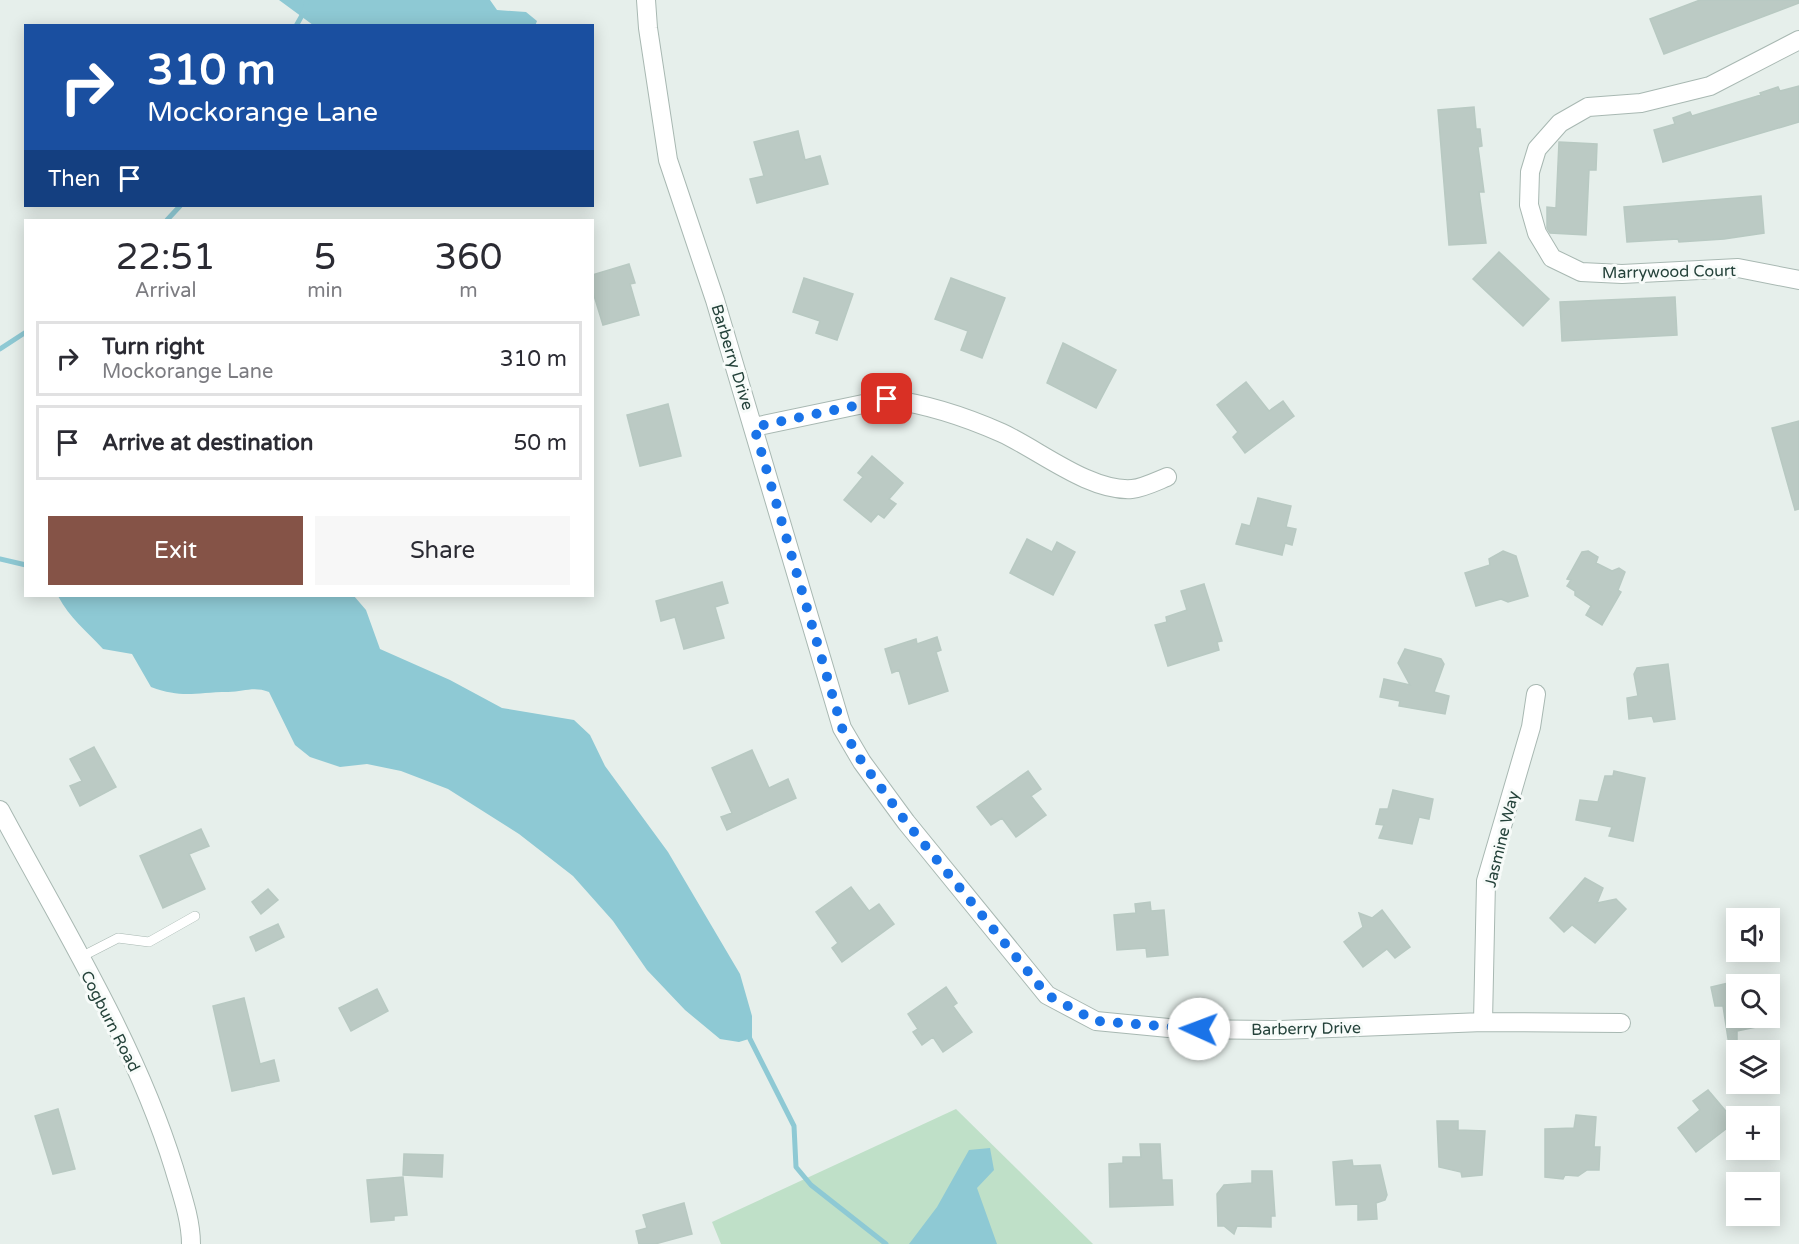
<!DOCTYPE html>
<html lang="en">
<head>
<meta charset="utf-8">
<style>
	body { margin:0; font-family:"Varela Round",sans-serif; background:#f7f7f7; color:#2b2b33; height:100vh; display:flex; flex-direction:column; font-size:22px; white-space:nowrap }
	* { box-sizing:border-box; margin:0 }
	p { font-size:20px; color:#7c7c81 }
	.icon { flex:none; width:33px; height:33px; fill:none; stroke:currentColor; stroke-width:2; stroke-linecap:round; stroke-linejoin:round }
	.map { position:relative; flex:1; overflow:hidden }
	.drawer { position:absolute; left:24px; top:219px; width:570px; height:378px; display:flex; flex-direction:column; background:#fff; border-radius:0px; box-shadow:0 3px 15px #0003 }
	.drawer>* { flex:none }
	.hud { position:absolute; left:24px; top:24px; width:570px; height:183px; border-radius:0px; box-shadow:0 3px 15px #0003; background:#1a4fa0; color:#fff; overflow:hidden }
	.controls { position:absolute; left:1726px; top:908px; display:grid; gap:12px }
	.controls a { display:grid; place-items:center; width:54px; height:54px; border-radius:0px; background:#fff; box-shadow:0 3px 15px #0003; font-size:30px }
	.pin { position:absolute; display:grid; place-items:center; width:51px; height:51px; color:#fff; margin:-26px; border-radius:12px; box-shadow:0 3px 9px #0006 }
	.me { position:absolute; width:66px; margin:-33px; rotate:272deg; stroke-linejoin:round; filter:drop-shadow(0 0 4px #0008) }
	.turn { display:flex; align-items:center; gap:21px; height:126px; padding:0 24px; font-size:27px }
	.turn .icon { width:78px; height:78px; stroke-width:2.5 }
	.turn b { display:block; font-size:42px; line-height:51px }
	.then { display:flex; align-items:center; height:57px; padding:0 24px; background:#0003; gap:12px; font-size:22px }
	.eta { display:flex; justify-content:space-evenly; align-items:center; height:102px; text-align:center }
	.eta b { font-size:36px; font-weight:600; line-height:42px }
	.action { display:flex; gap:12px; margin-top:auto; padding:12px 24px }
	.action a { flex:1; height:69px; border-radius:0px; background:#855347; color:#fff; font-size:24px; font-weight:600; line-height:69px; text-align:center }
	.action a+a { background:#f7f7f7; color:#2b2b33 }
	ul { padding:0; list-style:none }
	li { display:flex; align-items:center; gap:18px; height:75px; margin:0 12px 9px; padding:0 12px; border:3px solid #e1e1e2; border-radius:0px }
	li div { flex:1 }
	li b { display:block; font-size:22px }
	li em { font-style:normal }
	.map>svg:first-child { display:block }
	.green { fill:#bfe0c8 }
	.water { fill:#8ec9d4 }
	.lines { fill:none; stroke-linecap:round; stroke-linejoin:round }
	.stream { stroke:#8ec9d4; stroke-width:5 }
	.building { fill:#bbcac4; stroke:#b8c9c2; stroke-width:1.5 }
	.service-casing { stroke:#a8b8b2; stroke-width:10 }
	.minor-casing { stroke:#a8b8b2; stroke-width:20 }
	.tertiary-casing { stroke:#a8b8b2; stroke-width:20 }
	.service { stroke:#fff; stroke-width:9 }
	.minor { stroke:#fff; stroke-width:18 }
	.tertiary { stroke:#fff; stroke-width:18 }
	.route { stroke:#1a73e8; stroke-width:10; stroke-dasharray:0 18 }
	.labels { text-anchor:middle; stroke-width:6; stroke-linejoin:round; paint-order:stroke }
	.street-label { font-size:16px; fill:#24423a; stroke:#f7fbf9 }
</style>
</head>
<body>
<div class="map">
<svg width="1799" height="1244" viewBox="0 0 1799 1244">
	<rect width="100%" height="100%" fill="#e6efeb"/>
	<path class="green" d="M 956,1109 L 1093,1244 L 721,1244 L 712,1222 Z"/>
	<path class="water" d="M 279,0 L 490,0 L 497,10 L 526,12 L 537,21 L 535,26 L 313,25 Z
		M 58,596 L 354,596 L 366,610 L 380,649 L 450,680 L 502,708 L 574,720 L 590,735 L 605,766 L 668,852 L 740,974 L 752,1016 L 752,1038 L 739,1042 L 720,1039 L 685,1010 L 647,970 L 613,921 L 573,876 L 519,834 L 448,789 L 401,771 L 367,764 L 340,767 L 310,757 L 295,745 L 269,692 C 253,686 244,692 228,692 C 195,692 184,699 151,687 L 132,654 L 103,649 C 86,630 70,619 58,596 Z
		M 990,1148 L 994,1170 L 977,1188 L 997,1244 L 909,1244 L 937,1207 L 969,1150 Z"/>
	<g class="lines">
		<path class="stream" d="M 296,26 L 305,10 L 307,0
			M 167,220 L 180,206
			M 0,349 L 26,332
			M 0,559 L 26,565
			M 750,1039 L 794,1126 L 796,1167 L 811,1185 L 886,1244"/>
	</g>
	<path class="building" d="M 1700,0 L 1799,0 L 1799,3 L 1664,54 L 1650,19 Z
		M 1799,86 L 1799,122 L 1663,162 L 1654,130 L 1675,124 L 1673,118 L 1690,112 L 1692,116 L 1761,95 L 1760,93 L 1778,87 L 1780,91 Z
		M 1474,107 L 1476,129 L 1480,129 L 1482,146 L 1478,147 L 1484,192 L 1479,192 L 1486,243 L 1449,245 L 1438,110 Z
		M 798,131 L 805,160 L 820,156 L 828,184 L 757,203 L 750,179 L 764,176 L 754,142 Z
		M 1559,142 L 1597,144 L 1596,170 L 1589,170 L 1586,235 L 1550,233 L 1547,228 L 1547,207 L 1556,208 Z
		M 1761,196 L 1764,233 L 1724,239 L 1679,242 L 1678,239 L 1627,242 L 1624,207 Z
		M 1499,252 L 1549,299 L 1523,326 L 1473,279 Z
		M 629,264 L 635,283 L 630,284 L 639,315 L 603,325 L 592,289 L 592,275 Z
		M 804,278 L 853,294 L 837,340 L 816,333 L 820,321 L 793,312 Z
		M 951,278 L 1005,298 L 982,358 L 961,350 L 968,331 L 935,319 Z
		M 1675,297 L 1677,335 L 1562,341 L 1560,302 Z
		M 1063,343 L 1116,370 L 1096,408 L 1047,383 Z
		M 1246,382 L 1269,411 L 1283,401 L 1294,416 L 1245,453 L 1233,437 L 1238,432 L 1217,405 Z
		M 668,404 L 681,456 L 640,466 L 627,415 Z
		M 1799,421 L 1799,509 L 1795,510 L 1772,428 Z
		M 872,456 L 903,483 L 889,499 L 896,504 L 884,518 L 878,514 L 871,522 L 844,500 L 863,477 L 858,473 Z
		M 1258,498 L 1291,506 L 1286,527 L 1296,529 L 1292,545 L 1285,543 L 1282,555 L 1236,544 L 1242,524 L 1250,526 Z
		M 1027,539 L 1052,552 L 1057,542 L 1075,552 L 1053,595 L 1010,573 Z
		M 1503,551 L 1516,556 L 1528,596 L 1508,602 L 1501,599 L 1476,606 L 1465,573 L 1490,565 L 1489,559 Z
		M 1588,551 L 1598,557 L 1596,563 L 1612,571 L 1619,568 L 1625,572 L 1618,590 L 1621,592 L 1602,625 L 1586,615 L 1591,606 L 1575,595 L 1575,591 L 1567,586 L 1571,580 L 1567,579 L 1582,552 Z
		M 722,582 L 728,603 L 715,607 L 724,638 L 684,649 L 675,617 L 661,621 L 656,601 Z
		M 1204,584 L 1222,641 L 1217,642 L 1219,650 L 1168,666 L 1155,625 L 1167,622 L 1166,617 L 1187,610 L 1181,591 Z
		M 937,637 L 941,650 L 936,652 L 948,691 L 909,704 L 899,670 L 892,673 L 885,649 L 916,639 L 917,644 Z
		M 1405,649 L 1441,659 L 1444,664 L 1434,692 L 1449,696 L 1445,714 L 1399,706 L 1400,701 L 1380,697 L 1384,679 L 1410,685 L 1398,663 Z
		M 1668,664 L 1675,719 L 1654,722 L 1652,716 L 1629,719 L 1627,698 L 1638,696 L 1634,674 L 1637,668 Z
		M 94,747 L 116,787 L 80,806 L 70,786 L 82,781 L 70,759 Z
		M 752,750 L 769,788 L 788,779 L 796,798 L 727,830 L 721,817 L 732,813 L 712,768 Z
		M 1028,771 L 1041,789 L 1031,796 L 1046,815 L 1016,837 L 1002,818 L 991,825 L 977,807 Z
		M 1614,771 L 1645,778 L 1633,841 L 1609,836 L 1612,827 L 1576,820 L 1580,800 L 1598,802 L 1605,776 L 1613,776 Z
		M 1393,790 L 1433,799 L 1429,819 L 1419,817 L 1412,844 L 1379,838 L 1384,825 L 1376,824 L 1380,809 L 1388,809 Z
		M 201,829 L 209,846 L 189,854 L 205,889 L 163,908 L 140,856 Z
		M 1585,878 L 1603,888 L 1597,903 L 1616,899 L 1626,909 L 1595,943 L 1572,925 L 1564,932 L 1550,918 Z
		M 851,887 L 869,911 L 879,904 L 894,924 L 842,962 L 832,948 L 838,943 L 816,912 Z
		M 268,889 L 278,900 L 261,914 L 252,902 Z
		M 1150,902 L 1151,911 L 1164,910 L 1168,955 L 1147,957 L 1146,948 L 1117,950 L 1114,915 L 1136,913 L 1135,904 Z
		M 1382,910 L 1410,947 L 1395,958 L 1387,949 L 1363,967 L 1344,942 L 1363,927 L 1359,913 L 1372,918 Z
		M 278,924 L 284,937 L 256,951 L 250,937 Z
		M 1737,981 L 1737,1017 L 1771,1017 L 1771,1024 L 1737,1031 L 1737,1044 L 1729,1045 L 1723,1006 L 1715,1006 L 1711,987 Z
		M 946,987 L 957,1003 L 953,1006 L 972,1032 L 943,1052 L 933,1037 L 922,1045 L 913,1032 L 918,1029 L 908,1014 Z
		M 377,989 L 388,1011 L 351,1031 L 339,1008 Z
		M 244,998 L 260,1064 L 274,1060 L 279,1081 L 232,1091 L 213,1006 Z
		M 1708,1090 L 1735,1122 L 1696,1152 L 1678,1128 L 1700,1110 L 1693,1101 Z
		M 58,1109 L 75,1169 L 53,1174 L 35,1116 Z
		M 1576,1115 L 1596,1117 L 1594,1147 L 1600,1147 L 1599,1170 L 1587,1170 L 1578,1176 L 1565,1175 L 1563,1179 L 1545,1177 L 1545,1129 L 1574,1128 Z
		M 1437,1121 L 1458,1121 L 1458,1130 L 1485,1131 L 1482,1175 L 1462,1177 L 1461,1172 L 1439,1167 Z
		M 1140,1144 L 1160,1144 L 1162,1180 L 1172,1180 L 1173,1205 L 1110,1207 L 1109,1164 L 1123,1163 L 1123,1157 L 1141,1157 Z
		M 404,1154 L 443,1155 L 442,1177 L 403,1175 Z
		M 1352,1160 L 1353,1166 L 1380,1165 L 1387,1195 L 1385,1200 L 1376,1203 L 1377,1219 L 1358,1220 L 1358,1204 L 1336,1205 L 1333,1162 Z
		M 1252,1171 L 1272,1171 L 1275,1216 L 1271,1216 L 1271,1227 L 1237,1226 L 1234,1234 L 1224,1226 L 1218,1226 L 1217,1194 L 1224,1185 L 1252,1183 Z
		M 403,1177 L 407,1215 L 394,1216 L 394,1220 L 371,1222 L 367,1180 Z
		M 684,1203 L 692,1234 L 655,1244 L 639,1244 L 636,1231 L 647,1228 L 643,1215 Z"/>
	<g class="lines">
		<defs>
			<path id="service" d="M 79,958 L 118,938 L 149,942 L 195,916"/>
			<path id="minor" d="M 646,0 L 648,28 L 668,160 L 715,300 L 842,728 L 862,762 L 906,822 L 1047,995 L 1096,1021 L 1179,1029 L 1281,1030 L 1483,1022 L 1621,1023
				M 1799,40 L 1710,86 L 1641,103 L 1588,107 L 1560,123 L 1537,149 L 1530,172 L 1529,205 L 1537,233 L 1552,258 L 1581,272 L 1622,274 L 1738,268 L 1799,280
				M 754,427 L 887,399 C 926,404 966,417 1002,433 C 1039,450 1090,492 1132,489 C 1143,488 1157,481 1167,477
				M 1483,1022 L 1486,881 L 1531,727 L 1536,694"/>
			<path id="tertiary" d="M 0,810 C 62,926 135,1042 174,1168 C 181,1192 191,1219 191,1244"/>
		</defs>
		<use href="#service" class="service-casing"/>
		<use href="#minor" class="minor-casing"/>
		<use href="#tertiary" class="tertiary-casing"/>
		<use href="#service" class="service"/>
		<use href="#minor" class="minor"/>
		<use href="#tertiary" class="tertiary"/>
	</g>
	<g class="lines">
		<path class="route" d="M 887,399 L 754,427 L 842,728 L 862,762 L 906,822 L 1047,995 L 1096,1021 L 1199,1029"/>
	</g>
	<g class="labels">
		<g class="street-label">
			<text transform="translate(1669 271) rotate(-1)" y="6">Marrywood Court</text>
			<text transform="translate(733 357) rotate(73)" y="6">Barberry Drive</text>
			<text transform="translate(1501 839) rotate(-76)" y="6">Jasmine Way</text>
			<text transform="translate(111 1021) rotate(63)" y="6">Cogburn Road</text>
			<text transform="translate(1306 1028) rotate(-1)" y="6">Barberry Drive</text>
		</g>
	</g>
</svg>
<div class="controls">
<a><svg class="icon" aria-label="sound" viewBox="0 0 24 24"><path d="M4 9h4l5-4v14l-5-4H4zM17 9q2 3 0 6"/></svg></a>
<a><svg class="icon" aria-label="search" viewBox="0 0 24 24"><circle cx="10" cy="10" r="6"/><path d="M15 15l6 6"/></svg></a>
<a><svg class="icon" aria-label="layers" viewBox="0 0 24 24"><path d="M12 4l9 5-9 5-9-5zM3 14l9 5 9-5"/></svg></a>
<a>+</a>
<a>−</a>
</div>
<div class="pin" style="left:887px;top:399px;background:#d93025"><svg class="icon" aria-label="arrive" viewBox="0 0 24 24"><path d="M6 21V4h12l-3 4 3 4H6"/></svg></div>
<svg class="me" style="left:1199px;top:1029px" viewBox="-20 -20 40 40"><circle r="19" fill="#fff"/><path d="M0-13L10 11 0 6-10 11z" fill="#1a73e8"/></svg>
<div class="hud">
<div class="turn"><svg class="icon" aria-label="right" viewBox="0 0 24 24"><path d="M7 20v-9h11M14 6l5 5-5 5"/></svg><div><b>310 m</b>Mockorange Lane</div></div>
<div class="then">Then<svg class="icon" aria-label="arrive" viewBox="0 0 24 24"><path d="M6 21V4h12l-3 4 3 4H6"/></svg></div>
</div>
<section class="drawer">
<div class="eta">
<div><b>22:51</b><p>Arrival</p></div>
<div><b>5</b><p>min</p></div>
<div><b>360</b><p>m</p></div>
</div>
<ul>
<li><svg class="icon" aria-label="right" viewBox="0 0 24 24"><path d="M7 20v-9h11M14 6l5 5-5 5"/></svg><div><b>Turn right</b><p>Mockorange Lane</p></div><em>310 m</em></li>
<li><svg class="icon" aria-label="arrive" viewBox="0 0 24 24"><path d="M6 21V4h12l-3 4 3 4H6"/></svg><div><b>Arrive at destination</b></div><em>50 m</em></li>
</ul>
<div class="action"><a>Exit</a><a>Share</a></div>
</section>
</div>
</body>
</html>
